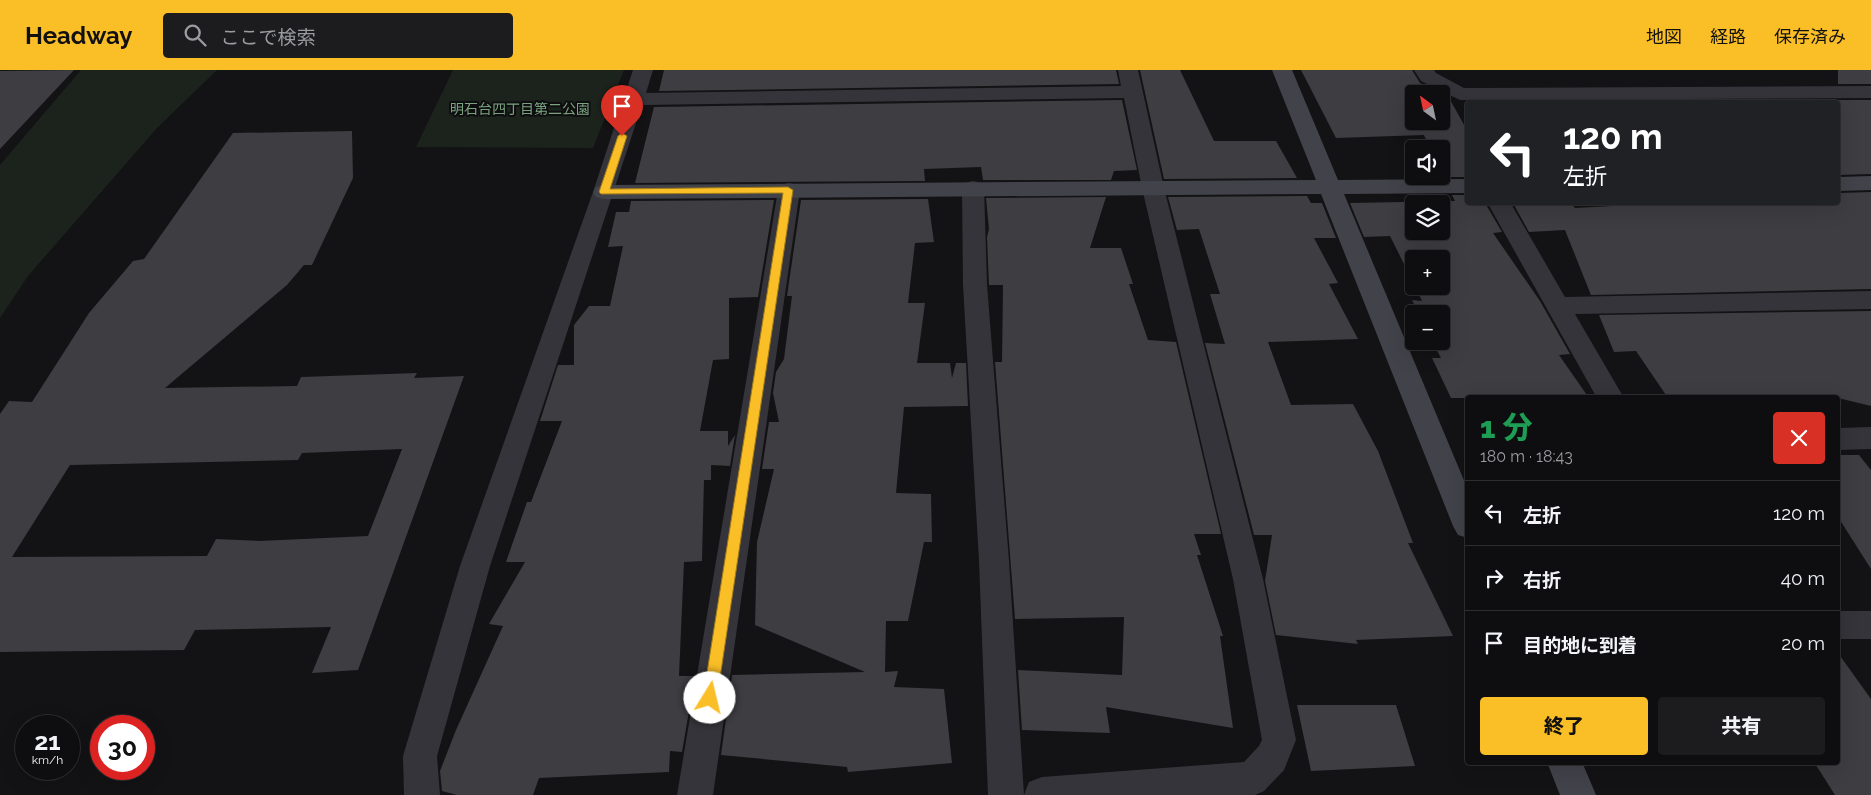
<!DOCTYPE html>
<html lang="ja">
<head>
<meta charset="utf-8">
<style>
	body { margin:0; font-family:Raleway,"Noto Sans JP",sans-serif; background:#1c1c1e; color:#f1f3f6; height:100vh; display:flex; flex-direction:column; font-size:19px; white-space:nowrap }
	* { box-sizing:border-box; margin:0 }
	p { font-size:16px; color:#9b9c9f }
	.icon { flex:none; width:28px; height:28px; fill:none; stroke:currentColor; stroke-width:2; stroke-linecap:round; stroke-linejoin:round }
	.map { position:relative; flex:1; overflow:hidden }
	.panel { position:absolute; left:1465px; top:325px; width:375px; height:370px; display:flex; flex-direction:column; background:#0e0e10; border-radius:5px; box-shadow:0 5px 20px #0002,0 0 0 1px #2e2e30 }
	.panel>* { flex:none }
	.hud { position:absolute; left:1465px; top:30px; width:375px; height:105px; border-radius:5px; box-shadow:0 5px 20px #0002,0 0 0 1px #2e2e30; background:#202124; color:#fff; overflow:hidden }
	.needle { width:32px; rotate:327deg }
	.tools { position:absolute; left:1405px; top:15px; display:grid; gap:10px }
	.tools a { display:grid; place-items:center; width:45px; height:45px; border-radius:5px; background:#0e0e10; box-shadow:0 5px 20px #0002,0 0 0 1px #2e2e30; font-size:25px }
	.speed { position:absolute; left:15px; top:645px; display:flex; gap:10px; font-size:25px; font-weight:700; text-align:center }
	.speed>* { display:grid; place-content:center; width:65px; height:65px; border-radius:50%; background:#0e0e10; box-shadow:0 5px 20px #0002,0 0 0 1px #2e2e30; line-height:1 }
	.speed small { font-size:12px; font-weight:400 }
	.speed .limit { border:8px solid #d22; background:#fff; color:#111 }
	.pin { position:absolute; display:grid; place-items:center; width:42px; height:42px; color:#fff; margin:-51px -21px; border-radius:50% 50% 50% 0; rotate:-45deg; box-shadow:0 0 5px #0007 }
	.pin .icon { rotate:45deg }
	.me { position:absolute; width:55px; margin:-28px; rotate:9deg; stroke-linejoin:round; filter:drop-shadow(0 0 4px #0008) }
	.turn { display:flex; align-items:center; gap:18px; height:105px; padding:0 15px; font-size:22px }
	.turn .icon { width:65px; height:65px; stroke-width:2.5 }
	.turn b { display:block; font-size:35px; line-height:42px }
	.round { display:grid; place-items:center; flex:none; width:52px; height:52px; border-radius:5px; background:#1c1c1e }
	.summary { display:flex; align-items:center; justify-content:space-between; height:85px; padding:0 15px }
	h1 { font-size:30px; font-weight:800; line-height:38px; color:#1e9e55 }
	.primary-button { display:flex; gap:10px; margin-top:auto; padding:10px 15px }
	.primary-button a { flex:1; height:58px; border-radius:5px; background:#fabe26; color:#111; font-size:20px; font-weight:800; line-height:58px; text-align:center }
	.primary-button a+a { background:#1c1c1e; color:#f1f3f6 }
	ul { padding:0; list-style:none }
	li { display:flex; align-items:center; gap:15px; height:65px; padding:0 15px; border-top:1px solid #2e2e30 }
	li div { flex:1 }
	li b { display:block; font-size:19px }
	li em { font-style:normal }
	header { display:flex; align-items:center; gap:30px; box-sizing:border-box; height:70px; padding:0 25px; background:#fabe26; color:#111 }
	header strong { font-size:24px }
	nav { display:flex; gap:28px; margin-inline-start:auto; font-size:18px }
	.search { width:350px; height:45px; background:#1c1c1e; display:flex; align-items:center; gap:12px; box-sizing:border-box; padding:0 18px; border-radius:5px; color:#9b9c9f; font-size:19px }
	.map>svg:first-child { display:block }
	.green { fill:#1b231c }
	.building { fill:#3d3d42; fill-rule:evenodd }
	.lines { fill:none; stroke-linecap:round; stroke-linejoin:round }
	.street { fill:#34343a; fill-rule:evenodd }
	.secondary { fill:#42434a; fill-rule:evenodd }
	.route { fill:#fabe26; stroke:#a27c19 }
	.labels { text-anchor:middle; stroke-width:4; stroke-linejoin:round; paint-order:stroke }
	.far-park-label { font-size:14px; fill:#7aa27f; stroke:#0e0e10 }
</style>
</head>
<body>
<header>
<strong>Headway</strong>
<div class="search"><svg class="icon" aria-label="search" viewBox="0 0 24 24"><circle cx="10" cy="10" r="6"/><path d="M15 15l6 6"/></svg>ここで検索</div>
<nav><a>地図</a><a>経路</a><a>保存済み</a></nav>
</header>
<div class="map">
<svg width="1871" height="725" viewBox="0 0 1871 725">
	<rect width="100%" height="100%" fill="#131315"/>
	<path class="green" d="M 81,0 L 217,0 L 157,58 L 28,206 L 0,248 L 0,95 Z
		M 453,0 L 624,0 L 593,78 L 416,77 Z"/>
	<path class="building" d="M 74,0 L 0,79 L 0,1 Z
		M 664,0 L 1116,0 L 1119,14 L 659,21 Z
		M 1140,0 L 1180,0 L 1214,71 L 1276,71 L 1297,108 L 1164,109 Z
		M 1301,0 L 1412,0 L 1420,13 L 1448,26 L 1468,62 L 1468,107 L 1444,107 L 1441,102 L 1441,79 L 1430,79 L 1424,65 L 1336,68 ZM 1414,24 L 1441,24 L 1441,51 L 1414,51 Z
		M 1838,0 L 1871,0 L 1871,14 L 1838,14 Z
		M 1122,30 L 1137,100 L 1114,101 L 1111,110 L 983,110 L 981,97 L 924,99 L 925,111 L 635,113 L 654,37 Z
		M 1838,30 L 1871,30 L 1871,104 L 1838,105 Z
		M 352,61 L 353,108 L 312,195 L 304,195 L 287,215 L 165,318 L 297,316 L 301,307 L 417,303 L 414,308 L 464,306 L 358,600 L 312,603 L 331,557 L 195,560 L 184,580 L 0,582 L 0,344 L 9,331 L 32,332 L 89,243 L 133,191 L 144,189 L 233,63 ZM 402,379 L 368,466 L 259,471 L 216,469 L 207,486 L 12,487 L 70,395 L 298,390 L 302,383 Z
		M 1871,122 L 1871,219 L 1591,225 L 1565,160 L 1529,162 L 1513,133 L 1571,133 L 1575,138 L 1686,132 L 1690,136 L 1838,133 L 1838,123 Z
		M 1452,125 L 1468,125 L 1468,133 L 1485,133 L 1502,162 L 1493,163 L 1540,231 L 1570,284 L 1559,285 L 1589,328 L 1451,328 L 1432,288 L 1441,288 L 1432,271 L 1441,271 L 1441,244 L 1419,244 L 1412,230 L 1422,231 L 1415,216 L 1441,216 L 1441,189 L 1414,189 L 1414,214 L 1390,166 L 1364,167 L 1350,133 L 1455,131 ZM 1414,134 L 1441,134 L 1441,161 L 1414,161 Z
		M 1307,126 L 1311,133 L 1322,133 L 1336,168 L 1314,168 L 1338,213 L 1329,214 L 1358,269 L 1268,272 L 1291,335 L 1353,334 L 1378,381 L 1413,473 L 1408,473 L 1453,566 L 1356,570 L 1358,574 L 1276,565 L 1265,511 L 1272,465 L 1254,465 L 1205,273 L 1225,274 L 1210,224 L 1220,224 L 1199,159 L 1177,160 L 1168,127 Z
		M 1106,127 L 1090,178 L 1121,178 L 1133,214 L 1129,214 L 1148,270 L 1176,272 L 1221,464 L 1194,464 L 1201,485 L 1197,485 L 1223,566 L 1220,566 L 1233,658 L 1106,637 L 1110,663 L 1022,660 L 1018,600 L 1122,605 L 1124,547 L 1015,549 L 995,292 L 1002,292 L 1003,215 L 989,215 L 987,167 L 989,159 L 986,128 Z
		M 928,129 L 934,172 L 915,173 L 908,233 L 925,233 L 917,293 L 950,293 L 952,308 L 956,293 L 966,293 L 968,336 L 904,337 L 896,423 L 931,424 L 932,472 L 924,472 L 908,551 L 886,551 L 885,602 L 898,601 L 894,617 L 944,619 L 952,693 L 848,702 L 847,697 L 721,685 L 732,605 L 865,602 L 755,555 L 757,472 L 774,399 L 762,399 L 769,352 L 779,352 L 773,323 L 776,302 L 784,289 L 792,226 L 787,226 L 801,130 Z
		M 774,130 L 758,227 L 729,228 L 729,289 L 713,290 L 700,361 L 728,361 L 728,376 L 735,365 L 730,396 L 711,395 L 711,410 L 704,410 L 702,491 L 684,492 L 679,606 L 695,606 L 682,682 L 670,681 L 669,702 L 539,708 L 533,725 L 457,725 L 442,721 L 440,701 L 456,660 L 503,556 L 489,554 L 525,492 L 506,492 L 527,432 L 531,432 L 562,351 L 540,351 L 558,295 L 574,295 L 574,255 L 589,236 L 610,236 L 623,176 L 608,177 L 616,142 L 629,142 L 631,131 Z
		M 1871,241 L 1871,336 L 1838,328 L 1668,328 L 1636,281 L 1614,282 L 1599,245 Z
		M 1838,385 L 1859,385 L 1871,400 L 1871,499 L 1838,447 Z
		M 1838,583 L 1871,629 L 1871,725 L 1835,725 L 1814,692 L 1838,692 Z
		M 1297,635 L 1396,635 L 1415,696 L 1311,701 Z"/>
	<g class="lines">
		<path class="street" d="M 633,0 L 653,0 L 646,23 L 1121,16 L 1118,0 L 1138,0 L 1164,118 L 1263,509 L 1296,670 L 1284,700 L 1264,721 L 1255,725 L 1024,725 L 1029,712 L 1042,707 L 1244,692 L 1259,676 L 1262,670 L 1233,509 L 1142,118 L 1124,28 L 642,35 L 490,496 L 437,686 L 440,725 L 404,725 L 403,686 L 460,496 L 593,122 Z
			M 1414,0 L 1434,0 L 1436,3 L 1464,18 L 1871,16 L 1871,28 L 1460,30 L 1421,11 Z
			M 973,111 L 981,113 L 984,118 L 987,215 L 1009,491 L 1024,725 L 988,725 L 979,491 L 963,215 L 962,118 L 965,113 Z
			M 789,113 L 797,115 L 800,120 L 713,725 L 677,725 L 778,120 L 781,115 Z
			M 1487,132 L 1510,132 L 1565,227 L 1871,221 L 1871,239 L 1575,244 L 1624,328 L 1597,328 Z
			M 1871,357 L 1871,379 L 1838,380 L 1838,358 Z
			M 1838,541 L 1871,541 L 1871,569 L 1838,569 Z"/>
		<path class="secondary" d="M 1272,0 L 1292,0 L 1338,110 L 1468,109 L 1468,123 L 1344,124 L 1468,420 L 1468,468 L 1458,465 L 1453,456 L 1321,124 L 604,129 L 596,127 L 593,122 L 596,117 L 604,115 L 1316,110 Z
			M 1871,106 L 1871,120 L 1838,121 L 1838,107 Z
			M 1547,692 L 1582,692 L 1596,725 L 1560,725 Z"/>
	</g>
	<path class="route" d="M 622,63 L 627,66 L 610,119 L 788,117 L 793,120 L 717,628 L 715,632 L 710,634 L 705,632 L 703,628 L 783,123 L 601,124 L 599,122 L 618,66 Z"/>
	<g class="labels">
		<g class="far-park-label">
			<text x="520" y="44">明石台四丁目第二公園</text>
		</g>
	</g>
</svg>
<div class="tools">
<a><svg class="needle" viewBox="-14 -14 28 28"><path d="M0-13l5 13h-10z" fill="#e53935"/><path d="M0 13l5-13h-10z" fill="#9b9c9f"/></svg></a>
<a><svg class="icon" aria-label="sound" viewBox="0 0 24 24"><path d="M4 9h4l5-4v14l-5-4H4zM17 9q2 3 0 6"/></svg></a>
<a><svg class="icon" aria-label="layers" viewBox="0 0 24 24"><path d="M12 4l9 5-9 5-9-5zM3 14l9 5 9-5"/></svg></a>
<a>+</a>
<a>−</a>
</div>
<div class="speed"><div>21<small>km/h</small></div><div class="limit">30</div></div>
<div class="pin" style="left:622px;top:66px;background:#d93025"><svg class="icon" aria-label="arrive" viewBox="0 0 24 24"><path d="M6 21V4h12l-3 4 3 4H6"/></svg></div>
<svg class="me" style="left:710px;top:628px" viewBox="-20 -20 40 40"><circle r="19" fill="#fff"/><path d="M0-13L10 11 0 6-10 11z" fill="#fabe26"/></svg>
<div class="hud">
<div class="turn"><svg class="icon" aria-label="left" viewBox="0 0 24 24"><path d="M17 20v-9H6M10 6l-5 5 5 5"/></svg><div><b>120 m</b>左折</div></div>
</div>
<section class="panel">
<div class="summary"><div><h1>1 分</h1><p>180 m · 18:43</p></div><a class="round" style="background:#d93025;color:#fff"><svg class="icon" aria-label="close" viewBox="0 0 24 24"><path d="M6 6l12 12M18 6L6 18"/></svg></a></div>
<ul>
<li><svg class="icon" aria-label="left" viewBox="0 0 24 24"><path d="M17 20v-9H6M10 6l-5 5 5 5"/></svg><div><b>左折</b></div><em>120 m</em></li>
<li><svg class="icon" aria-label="right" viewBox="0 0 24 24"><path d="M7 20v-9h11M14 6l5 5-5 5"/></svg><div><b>右折</b></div><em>40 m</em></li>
<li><svg class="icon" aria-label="arrive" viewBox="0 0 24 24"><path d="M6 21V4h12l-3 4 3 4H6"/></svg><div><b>目的地に到着</b></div><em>20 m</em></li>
</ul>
<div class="primary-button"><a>終了</a><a>共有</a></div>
</section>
</div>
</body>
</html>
